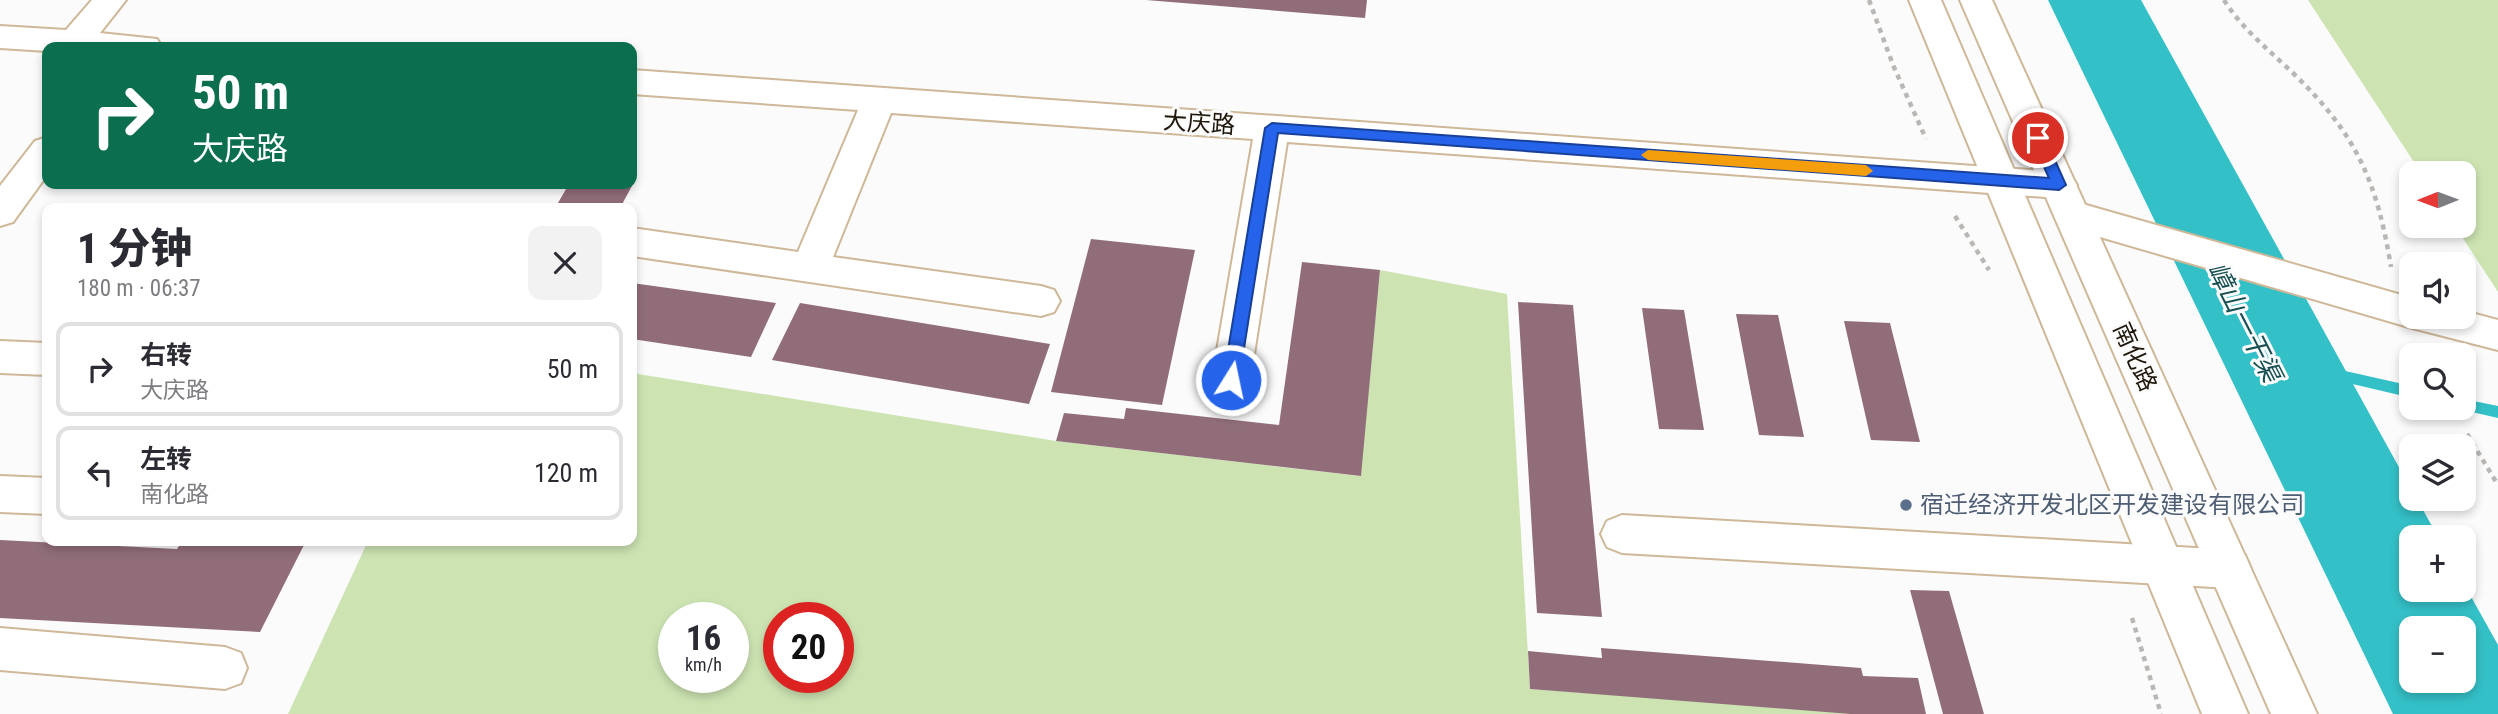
<!DOCTYPE html>
<html lang="zh">
<head>
<meta charset="utf-8">
<style>
	body { margin:0; font-family:"Roboto Condensed","Noto Sans SC",sans-serif; background:#f2f2f3; color:#2b2b33; height:100vh; display:flex; flex-direction:column; font-size:26px; white-space:nowrap }
	* { box-sizing:border-box; margin:0 }
	p { font-size:23px; color:#7c7c81 }
	.icon { flex:none; width:38px; height:38px; fill:none; stroke:currentColor; stroke-width:2; stroke-linecap:round; stroke-linejoin:round }
	.map { position:relative; flex:1; overflow:hidden }
	.side { position:absolute; left:42px; top:203px; width:595px; height:343px; display:flex; flex-direction:column; background:#fff; border-radius:14px; box-shadow:0 4px 10px #0003 }
	.side>* { flex:none }
	.top-card { position:absolute; left:42px; top:42px; width:595px; height:147px; border-radius:14px; box-shadow:0 4px 10px #0003; background:#0b6e4f; color:#fff; overflow:hidden }
	.needle { width:46px; rotate:269deg }
	.fabs { position:absolute; left:2399px; top:161px; display:grid; gap:14px }
	.fabs a { display:grid; place-items:center; width:77px; height:77px; border-radius:14px; background:#fff; box-shadow:0 4px 10px #0003; font-size:35px }
	.speed { position:absolute; left:658px; top:602px; display:flex; gap:14px; font-size:35px; font-weight:700; text-align:center }
	.speed>* { display:grid; place-content:center; width:91px; height:91px; border-radius:50%; background:#fff; box-shadow:0 4px 10px #0003; line-height:1 }
	.speed small { font-size:18px; font-weight:400 }
	.speed .limit { border:10px solid #d22; background:#fff; color:#111 }
	.pin { position:absolute; display:grid; place-items:center; width:60px; height:60px; color:#fff; margin:-30px; border:4px solid #fff; border-radius:50%; box-shadow:0 2px 7px #0007 }
	.me { position:absolute; width:77px; margin:-38px; rotate:10deg; stroke-linejoin:round; filter:drop-shadow(0 0 5px #0008) }
	.turn { display:flex; align-items:center; gap:24px; height:147px; padding:0 35px; font-size:32px }
	.turn .icon { width:91px; height:91px; stroke-width:2.5 }
	.turn b { display:block; font-size:49px; line-height:60px }
	.round { display:grid; place-items:center; flex:none; width:74px; height:74px; border-radius:14px; background:#f2f2f3 }
	.headline { display:flex; align-items:center; justify-content:space-between; height:119px; padding:0 35px }
	h1 { font-size:42px; font-weight:800; line-height:52px }
	ul { padding:0; list-style:none }
	li { display:flex; align-items:center; gap:21px; height:94px; margin:0 14px 10px; padding:0 21px; border:4px solid #e1e1e2; border-radius:14px }
	li div { flex:1 }
	li b { display:block; font-size:26px }
	li em { font-style:normal }
	.map>svg:first-child { display:block }
	.green { fill:#cde4b2; fill-rule:evenodd }
	.water { fill:#34c0c7; fill-rule:evenodd }
	.lines { fill:none; stroke-linecap:round; stroke-linejoin:round }
	.stream { fill:#34c0c7; fill-rule:evenodd }
	.building { fill:#916d7a }
	.minor-casing { stroke:#ceb898; stroke-width:4 }
	.major-casing { stroke:#ceb898; stroke-width:4 }
	.path { stroke:#b9b6b3; stroke-width:4.5; stroke-dasharray:5 5; stroke-linecap:butt }
	.minor { fill:#fff; fill-rule:evenodd }
	.major { fill:#fff; fill-rule:evenodd }
	.route { fill:#2563eb; stroke:#184099; stroke-width:2 }
	.slow { fill:#f59e0b }
	.service-dot { fill:#5c6f8a; stroke:#fbfbfb; stroke-width:2.5 }
	.labels { text-anchor:middle; stroke-width:6; stroke-linejoin:round; paint-order:stroke }
	.street-label { font-size:24px; fill:#1e160a; stroke:#fbfbfb }
	.service-label { font-size:24px; fill:#4e5e75; stroke:#fbfbfb; text-anchor:start }
	.water-label { font-size:26px; font-style:italic; fill:#164f52; stroke:#fbfbfb }
</style>
</head>
<body>
<div class="map">
<svg width="2498" height="714" viewBox="0 0 2498 714">
	<rect width="100%" height="100%" fill="#fbfbfb"/>
	<path class="green" d="M 2308,0 L 2498,0 L 2498,292 L 2455,226 L 2464,226 L 2464,173 L 2421,173 Z
		M 1380,270 L 1507,294 L 1530,689 L 1885,714 L 288,714 L 368,541 L 632,541 L 632,373 L 1056,441 L 1360,476 ZM 674,618 L 733,618 L 733,677 L 674,677 ZM 779,618 L 838,618 L 838,677 L 779,677 Z"/>
	<path class="water" d="M 2048,0 L 2141,0 L 2411,489 L 2412,499 L 2417,499 L 2438,537 L 2412,537 L 2412,590 L 2464,590 L 2464,584 L 2498,645 L 2498,714 L 2393,714 ZM 2412,628 L 2464,628 L 2464,681 L 2412,681 Z"/>
	<g class="lines">
		<path class="stream" d="M 2332,368 L 2412,386 L 2412,398 L 2327,378 L 2325,374 L 2327,370 Z
			M 2464,399 L 2498,406 L 2498,418 L 2459,409 L 2464,408 Z"/>
	</g>
	<path class="building" d="M 1146,0 L 1367,0 L 1365,18 Z
		M 569,184 L 633,184 L 620,208 L 555,208 Z
		M 1091,239 L 1195,250 L 1162,405 L 1051,392 Z
		M 1302,262 L 1380,270 L 1361,476 L 1056,441 L 1064,413 L 1124,419 L 1126,408 L 1279,425 Z
		M 632,283 L 776,303 L 751,357 L 632,339 Z
		M 1518,302 L 1573,305 L 1602,617 L 1537,613 Z
		M 800,303 L 1050,344 L 1029,404 L 772,360 Z
		M 1642,308 L 1684,310 L 1704,430 L 1659,429 Z
		M 1736,314 L 1778,315 L 1804,437 L 1759,435 Z
		M 1844,321 L 1890,323 L 1920,442 L 1871,440 Z
		M 0,540 L 177,549 L 182,541 L 306,541 L 260,632 L 0,618 Z
		M 1910,590 L 1949,591 L 1984,714 L 1943,714 Z
		M 1601,648 L 1861,668 L 1863,676 L 1918,678 L 1926,714 L 1851,714 L 1530,689 L 1528,651 L 1602,658 Z"/>
	<g class="lines">
		<defs>
			<path id="minor" d="M 92,0 L 126,0 L 100,33 L 157,39 L 162,47 L 47,47 L 47,51 L 0,48 L 0,26 L 66,30 Z
				M 632,70 L 2059,172 L 2071,176 L 2077,185 L 2071,194 L 2059,198 L 1287,142 L 1250,380 L 1245,391 L 1231,396 L 1217,391 L 1212,380 L 1253,139 L 891,113 L 833,257 L 1041,286 L 1054,290 L 1060,301 L 1054,312 L 1041,316 L 632,256 L 632,228 L 798,252 L 858,110 L 632,94 Z
				M 47,137 L 47,175 L 13,222 L 0,226 L 0,186 L 35,141 Z
				M 2072,201 L 2412,298 L 2412,317 L 2464,317 L 2464,311 L 2498,320 L 2498,350 L 2412,328 L 2059,225 L 2054,215 L 2059,205 Z
				M 0,341 L 47,343 L 47,375 L 0,373 Z
				M 0,476 L 47,478 L 47,514 L 0,512 Z
				M 1622,515 L 2230,550 L 2245,555 L 2251,569 L 2245,583 L 2230,588 L 1622,553 L 1607,547 L 1601,534 L 1607,521 Z
				M 0,628 L 225,647 L 241,653 L 247,668 L 241,683 L 225,689 L 0,670 Z"/>
			<path id="major" d="M 1909,0 L 1941,0 L 2248,714 L 2202,714 Z
				M 1960,0 L 1992,0 L 2317,714 L 2271,714 Z"/>
		</defs>
		<use href="#minor" class="minor-casing"/>
		<use href="#major" class="major-casing"/>
		<path class="path" d="M 1869,0 L 1893,65 L 1926,139
			M 2224,0 C 2243,30 2269,50 2294,74 C 2357,135 2377,182 2391,267
			M 1955,216 L 1989,270
			M 2467,434 L 2498,485
			M 2132,618 L 2161,714"/>
		<use href="#minor" class="minor"/>
		<use href="#major" class="major"/>
	</g>
	<path class="route" d="M 1272,123 L 2049,178 L 2031,138 L 2038,133 L 2045,138 L 2066,185 L 2059,190 L 1278,133 L 1239,380 L 1236,384 L 1225,384 L 1223,380 L 1265,128 Z"/>
	<path class="slow" d="M 1648,150 L 1866,165 L 1873,171 L 1866,176 L 1648,160 L 1641,155 Z"/>
	<circle class="service-dot" cx="1906" cy="505" r="7"/>
	<g class="labels">
		<g class="street-label">
			<text transform="translate(1199 123) rotate(4)" y="8">大庆路</text>
			<text transform="translate(2135 357) rotate(66)" y="8">南化路</text>
		</g>
		<g class="service-label">
			<text x="1920" y="513">宿迁经济开发北区开发建设有限公司</text>
		</g>
		<g class="water-label">
			<text transform="translate(2244 322) rotate(63)" y="9">嶂山一干渠</text>
		</g>
	</g>
</svg>
<div class="fabs">
<a><svg class="needle" viewBox="-14 -14 28 28"><path d="M0-13l5 13h-10z" fill="#e53935"/><path d="M0 13l5-13h-10z" fill="#7c7c81"/></svg></a>
<a><svg class="icon" aria-label="sound" viewBox="0 0 24 24"><path d="M4 9h4l5-4v14l-5-4H4zM17 9q2 3 0 6"/></svg></a>
<a><svg class="icon" aria-label="search" viewBox="0 0 24 24"><circle cx="10" cy="10" r="6"/><path d="M15 15l6 6"/></svg></a>
<a><svg class="icon" aria-label="layers" viewBox="0 0 24 24"><path d="M12 4l9 5-9 5-9-5zM3 14l9 5 9-5"/></svg></a>
<a>+</a>
<a>−</a>
</div>
<div class="speed"><div>16<small>km/h</small></div><div class="limit">20</div></div>
<div class="pin" style="left:2038px;top:138px;background:#d93025"><svg class="icon" aria-label="arrive" viewBox="0 0 24 24"><path d="M6 21V4h12l-3 4 3 4H6"/></svg></div>
<svg class="me" style="left:1231px;top:380px" viewBox="-20 -20 40 40"><circle r="17" fill="#2563eb" stroke="#fff" stroke-width="3"/><path d="M0-11L8 9 0 5-8 9z" fill="#fff"/></svg>
<div class="top-card">
<div class="turn"><svg class="icon" aria-label="right" viewBox="0 0 24 24"><path d="M7 20v-9h11M14 6l5 5-5 5"/></svg><div><b>50 m</b>大庆路</div></div>
</div>
<section class="side">
<div class="headline"><div><h1>1 分钟</h1><p>180 m · 06:37</p></div><a class="round"><svg class="icon" aria-label="close" viewBox="0 0 24 24"><path d="M6 6l12 12M18 6L6 18"/></svg></a></div>
<ul>
<li><svg class="icon" aria-label="right" viewBox="0 0 24 24"><path d="M7 20v-9h11M14 6l5 5-5 5"/></svg><div><b>右转</b><p>大庆路</p></div><em>50 m</em></li>
<li><svg class="icon" aria-label="left" viewBox="0 0 24 24"><path d="M17 20v-9H6M10 6l-5 5 5 5"/></svg><div><b>左转</b><p>南化路</p></div><em>120 m</em></li>
</ul>
</section>
</div>
</body>
</html>
